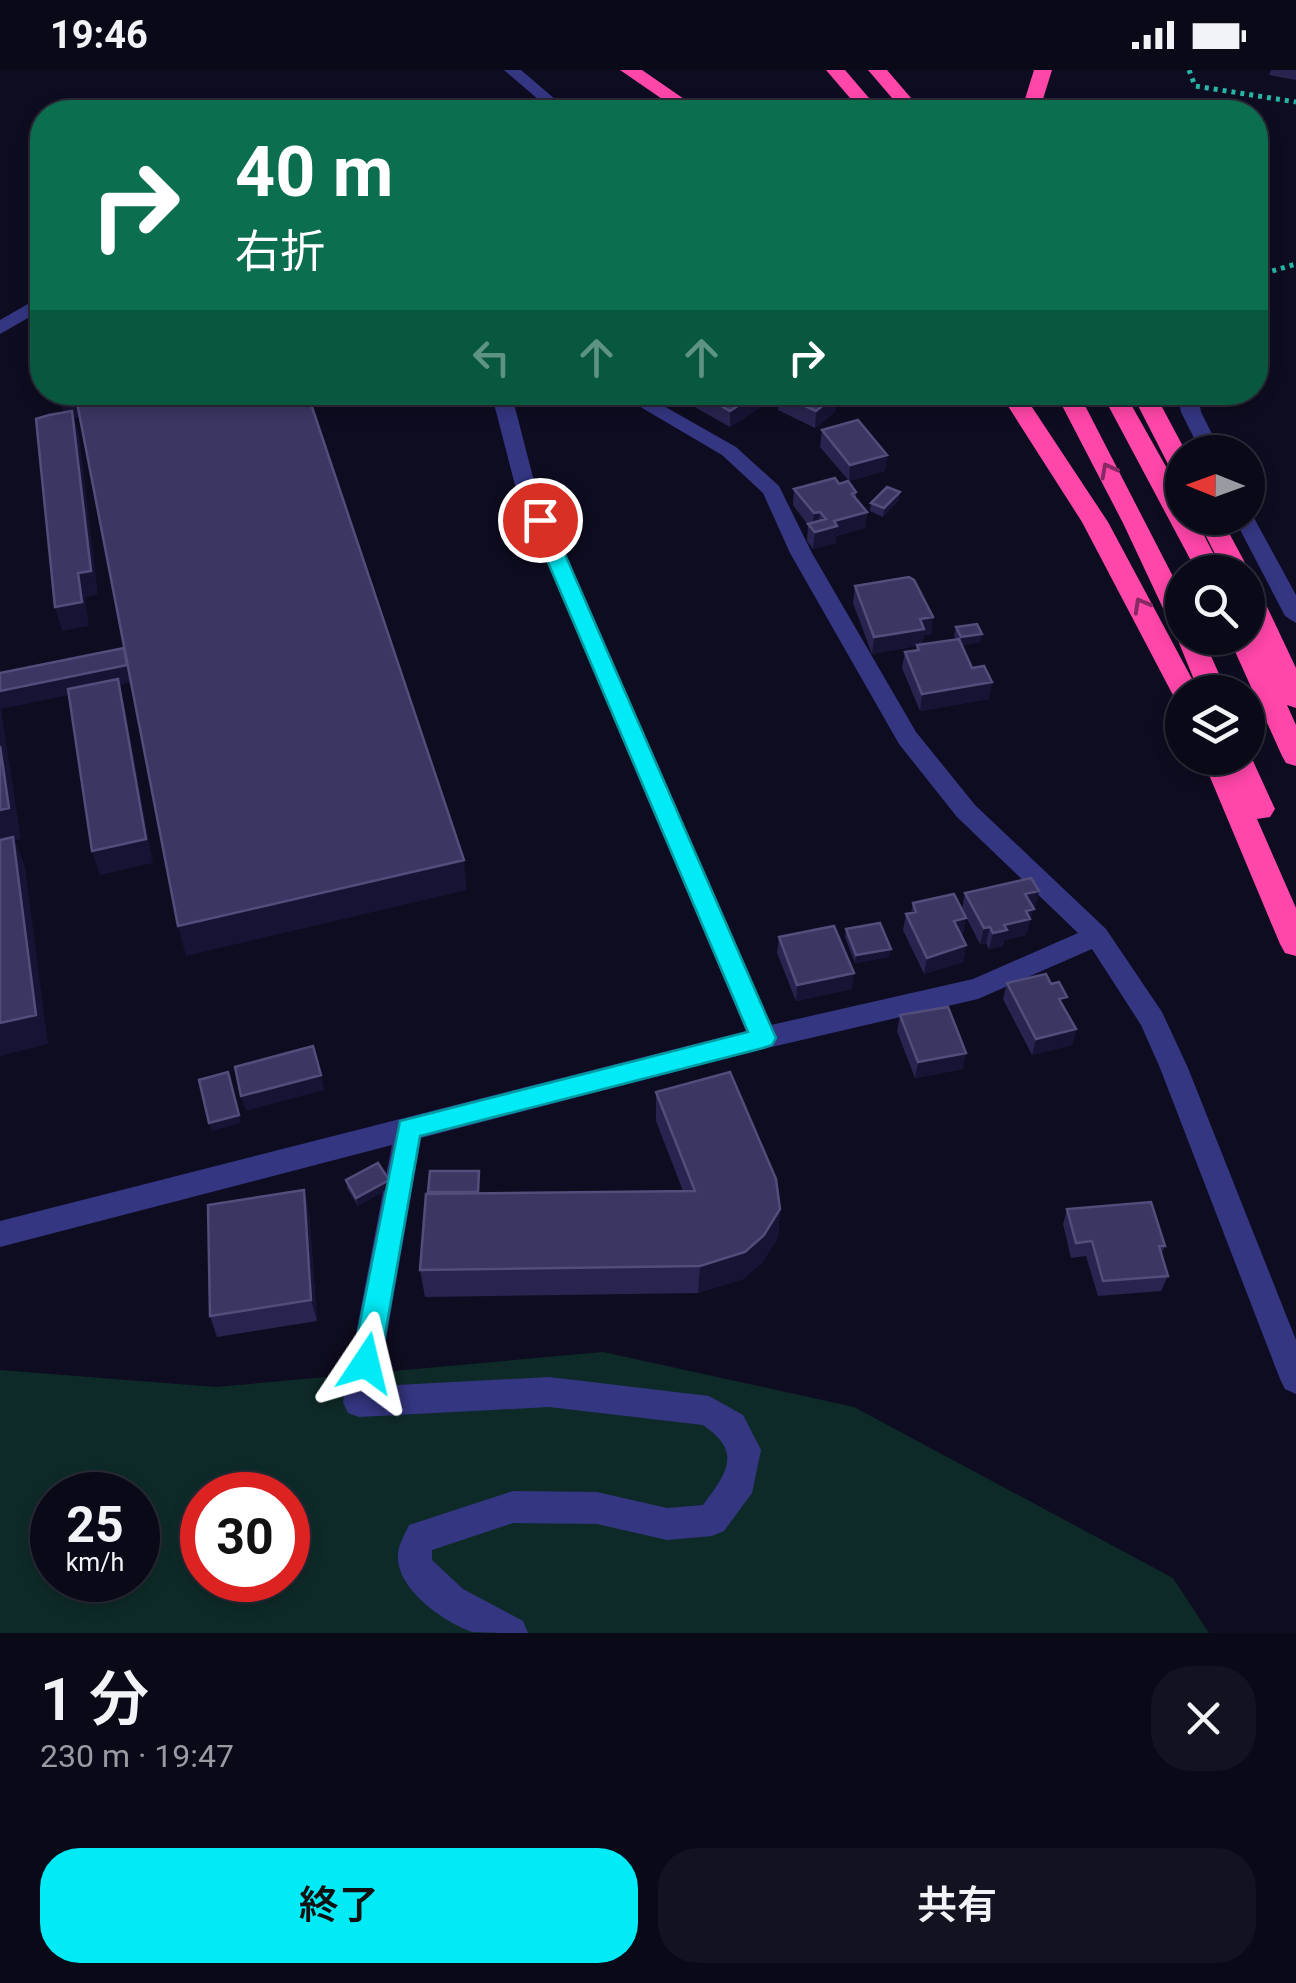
<!DOCTYPE html>
<html lang="ja">
<head>
<meta charset="utf-8">
<style>
	body { margin:0; font-family:Roboto,"Noto Sans JP",sans-serif; background:#131221; color:#f1f3f6; height:100vh; display:flex; flex-direction:column; font-size:38px; white-space:nowrap }
	* { box-sizing:border-box; margin:0 }
	p { font-size:32px; color:#999aa2 }
	.icon { flex:none; width:55px; height:55px; fill:none; stroke:currentColor; stroke-width:2; stroke-linecap:round; stroke-linejoin:round }
	.map { position:relative; height:1563px; overflow:hidden }
	.drawer { display:flex; flex-direction:column; background:#0a0918; flex:1 }
	.drawer>* { flex:none }
	.guide { position:absolute; left:30px; top:30px; width:1238px; height:305px; border-radius:40px; box-shadow:0 5px 15px #0003,0 0 0 2px #2a2a37; background:#0b6e4f; color:#fff; overflow:hidden }
	.needle { width:65px; rotate:271deg }
	.fabs { position:absolute; left:1165px; top:365px; display:grid; gap:20px }
	.fabs a { display:grid; place-items:center; width:100px; height:100px; border-radius:50%; background:#0a0918; box-shadow:0 5px 15px #0003,0 0 0 2px #2a2a37; font-size:50px }
	.speed { position:absolute; left:30px; top:1402px; display:flex; gap:20px; font-size:50px; font-weight:700; text-align:center }
	.speed>* { display:grid; place-content:center; width:130px; height:130px; border-radius:50%; background:#0a0918; box-shadow:0 5px 15px #0003,0 0 0 2px #2a2a37; line-height:1 }
	.speed small { font-size:25px; font-weight:400 }
	.speed .limit { border:15px solid #d22; background:#fff; color:#111 }
	.pin { position:absolute; display:grid; place-items:center; width:85px; height:85px; color:#fff; margin:-42px; border:5px solid #fff; border-radius:50%; box-shadow:0 2px 10px #0007 }
	.me { position:absolute; width:110px; margin:-55px; rotate:10deg; stroke-linejoin:round; filter:drop-shadow(0 0 8px #0008) }
	.turn { display:flex; align-items:center; gap:35px; height:210px; padding:0 40px; font-size:45px }
	.turn .icon { width:130px; height:130px; stroke-width:2.5 }
	.turn b { display:block; font-size:70px; line-height:85px }
	.lanes { display:flex; align-items:center; height:95px; padding:0 40px; background:#0003; justify-content:center; gap:50px; direction:ltr }
	.lanes .off { opacity:.35 }
	.round { display:grid; place-items:center; flex:none; width:105px; height:105px; border-radius:40px; background:#131221 }
	.summary { display:flex; align-items:center; justify-content:space-between; height:170px; padding:0 40px }
	h1 { font-size:60px; font-weight:600; line-height:75px }
	.button { display:flex; gap:20px; margin-top:auto; padding:20px 40px }
	.button a { flex:1; height:115px; border-radius:40px; background:#00ebf6; color:#111; font-size:40px; font-weight:600; line-height:115px; text-align:center }
	.button a+a { background:#131221; color:#f1f3f6 }
	.status { display:flex; justify-content:space-between; align-items:center; height:70px; padding:0 50px; background:#0a0918; direction:ltr }
	.status svg { height:28px; fill:currentColor }
	.map>svg:first-child { display:block }
	.green { fill:#0e2a28; fill-rule:evenodd }
	.lines { fill:none; stroke-linecap:round; stroke-linejoin:round }
	.path { stroke:#27b6a6; stroke-width:5; stroke-dasharray:4 5; stroke-linecap:butt }
	.minor { fill:#343682; fill-rule:evenodd }
	.highway { fill:#ff46a9; fill-rule:evenodd }
	.wall { fill:#29244f }
	.shaded-wall { fill:#171334 }
	.building { fill:#3b3662; stroke:#524d7b; stroke-width:2.5 }
	.oneway { stroke:#862964 }
	.route { fill:#00ebf6; stroke:#0099a0; stroke-width:2.5 }
</style>
</head>
<body>
<div class="status"><b>19:46</b><svg viewBox="0 0 49 12"><path d="M0 12V9h3v3zM5 12V6h3v6zM10 12V3h3v9zM15 12V0h3v12zM26 1h20v11H26zM47 4h2v5h-2z"/></svg></div>
<div class="map">
<svg width="1296" height="1563" viewBox="0 0 1296 1563">
	<rect width="100%" height="100%" fill="#0e0c20"/>
	<path class="green" d="M 603,1282 L 854,1337 L 1173,1508 L 1209,1563 L 0,1563 L 0,1300 L 216,1317 ZM 52,1425 L 138,1425 L 138,1510 L 52,1510 ZM 202,1425 L 288,1425 L 288,1510 L 202,1510 Z"/>
	<g class="lines">
		<path class="path" d="M 1189,0 L 1195,16 L 1296,32
			M 1255,206 L 1296,194"/>
		<path class="minor" d="M 504,0 L 521,0 L 570,42 L 553,42 Z
			M 42,226 L 42,240 L 0,264 L 0,250 Z
			M 491,322 L 511,322 L 535,415 L 771,955 L 973,909 L 1078,863 L 957,747 L 899,674 L 790,483 L 763,423 L 722,385 L 615,322 L 639,322 L 736,377 L 779,416 L 812,483 L 916,662 L 975,735 L 1106,859 L 1162,942 L 1188,998 L 1296,1270 L 1296,1324 L 1285,1319 L 1280,1309 L 1160,998 L 1141,955 L 1092,879 L 978,929 L 763,979 L 421,1068 L 378,1316 L 549,1307 L 709,1326 L 743,1345 L 761,1380 L 752,1423 L 724,1461 L 712,1466 L 667,1470 L 597,1454 L 513,1453 L 432,1480 L 432,1490 L 463,1519 L 523,1551 L 528,1563 C 511,1563 488,1563 472,1562 C 444,1552 396,1519 398,1485 C 398,1475 405,1464 409,1455 L 513,1421 L 597,1422 L 667,1438 L 703,1435 C 727,1403 743,1382 703,1355 L 549,1337 L 359,1347 L 348,1343 L 343,1332 L 392,1075 L 0,1177 L 0,1151 L 746,961 L 515,415 Z
			M 1178,322 L 1198,322 L 1201,342 L 1221,382 L 1201,382 L 1181,342 Z
			M 1248,442 L 1254,448 L 1296,525 L 1296,553 L 1285,546 L 1234,448 L 1248,448 Z"/>
		<path class="highway" d="M 620,0 L 642,0 L 703,42 L 681,42 Z
			M 826,0 L 845,0 L 881,42 L 862,42 Z
			M 868,0 L 887,0 L 923,42 L 904,42 Z
			M 1034,0 L 1052,0 L 1039,42 L 1021,42 Z
			M 999,322 L 1022,322 L 1108,452 L 1199,622 L 1182,622 L 1182,631 L 1175,629 L 1082,452 Z
			M 1055,322 L 1078,322 L 1182,524 L 1182,560 L 1173,557 L 1169,551 L 1123,453 Z
			M 1101,322 L 1124,322 L 1182,425 L 1182,448 L 1195,448 L 1223,502 L 1197,502 Z
			M 1131,322 L 1154,322 L 1186,382 L 1182,382 L 1182,405 L 1170,398 Z
			M 1197,448 L 1221,448 L 1250,502 L 1248,506 L 1248,502 L 1224,502 Z
			M 1248,515 L 1261,524 L 1296,598 L 1296,638 L 1287,635 L 1296,655 L 1296,696 L 1286,693 L 1282,686 L 1229,568 L 1248,568 L 1248,561 L 1253,564 L 1248,552 Z
			M 1182,561 L 1182,568 L 1203,568 L 1227,622 L 1199,622 L 1177,568 Z
			M 1248,680 L 1275,739 L 1270,747 L 1257,749 L 1296,838 L 1296,886 L 1285,883 L 1280,874 L 1202,688 L 1248,688 Z"/>
	</g>
	<path class="wall" d="M 1271,0 L 1296,0 L 1296,10 L 1269,5 Z
		M 662,322 L 762,322 L 761,337 L 730,357 L 691,335 L 691,330 L 682,325 L 682,332 L 677,335 L 662,327 Z
		M 779,324 L 836,341 L 815,358 L 778,340 Z
		M 822,360 L 887,385 L 885,401 L 849,411 L 820,377 Z
		M 839,414 L 856,422 L 856,429 L 867,442 L 865,458 L 836,466 L 836,473 L 813,479 L 807,471 L 808,455 L 793,435 L 794,419 Z
		M 899,430 L 883,447 L 870,441 L 871,433 Z
		M 855,516 L 933,547 L 931,564 L 924,565 L 922,574 L 956,569 L 954,566 L 956,557 L 981,572 L 962,575 L 972,598 L 992,612 L 989,629 L 920,641 L 902,598 L 905,582 L 916,580 L 916,576 L 872,584 L 853,533 Z
		M 1039,821 L 1035,837 L 1033,838 L 1026,865 L 1004,870 L 1003,876 L 989,879 L 986,873 L 980,874 L 962,839 L 965,823 Z
		M 913,833 L 963,865 L 961,865 L 966,875 L 963,892 L 924,904 L 903,860 L 906,844 L 911,843 Z
		M 846,859 L 889,887 L 855,893 L 845,867 Z
		M 779,867 L 852,919 L 796,931 L 777,883 Z
		M 1007,913 L 1051,914 L 1076,959 L 1072,975 L 1032,985 L 1003,929 Z
		M 900,945 L 963,999 L 915,1008 L 897,961 Z
		M 656,1022 L 780,1139 L 778,1167 L 762,1193 L 743,1209 L 698,1223 L 425,1227 L 420,1200 L 430,1101 L 479,1101 L 479,1124 L 683,1121 L 656,1051 Z
		M 346,1110 L 391,1117 L 358,1136 L 347,1118 Z
		M 1067,1139 L 1165,1176 L 1161,1185 L 1168,1206 L 1161,1221 L 1098,1226 L 1086,1186 L 1071,1188 L 1063,1154 Z
		M 309,1142 L 317,1251 L 217,1267 L 210,1246 Z"/>
	<path class="shaded-wall" d="M 58,322 L 75,322 L 82,347 L 74,348 L 79,365 L 98,525 L 85,527 L 89,556 L 62,561 L 55,537 L 78,503 L 66,350 Z
		M 759,322 L 762,322 L 761,337 L 730,357 L 730,341 Z
		M 682,324 L 682,332 L 677,335 L 677,327 Z
		M 837,324 L 836,341 L 815,358 L 816,341 Z
		M 887,385 L 885,401 L 849,411 L 850,395 Z
		M 900,422 L 899,430 L 883,447 L 884,438 Z
		M 820,442 L 819,458 L 812,460 L 814,443 Z
		M 867,442 L 865,458 L 836,466 L 836,473 L 813,479 L 815,462 L 834,451 Z
		M 933,547 L 931,564 L 924,565 L 922,575 L 872,584 L 874,567 L 920,549 Z
		M 982,564 L 981,572 L 959,575 L 961,567 Z
		M 129,595 L 133,612 L 119,615 L 124,633 L 153,793 L 100,805 L 92,781 L 118,615 L 1,639 L 21,769 L 15,770 L 25,797 L 48,974 L 0,986 L 0,621 Z
		M 992,612 L 989,629 L 920,641 L 922,624 Z
		M 464,790 L 467,820 L 186,886 L 178,856 Z
		M 1039,821 L 1035,837 L 1021,840 L 1025,824 Z
		M 1034,839 L 1026,865 L 1004,870 L 1003,876 L 989,879 L 993,863 L 1026,841 Z
		M 966,848 L 963,865 L 951,867 L 954,851 Z
		M 990,857 L 986,873 L 980,874 L 984,858 Z
		M 966,875 L 963,892 L 924,904 L 927,888 Z
		M 891,879 L 889,887 L 855,893 L 856,885 Z
		M 854,903 L 852,919 L 796,931 L 797,915 Z
		M 1076,959 L 1072,975 L 1032,985 L 1036,969 Z
		M 966,983 L 963,999 L 915,1008 L 918,992 Z
		M 321,1005 L 324,1020 L 246,1041 L 241,1026 Z
		M 230,1010 L 241,1053 L 212,1061 L 209,1053 Z
		M 389,1110 L 391,1117 L 358,1136 L 356,1128 Z
		M 304,1120 L 309,1142 L 317,1251 L 311,1230 Z
		M 780,1139 L 778,1167 L 762,1193 L 743,1209 L 698,1223 L 700,1196 Z"/>
	<path class="building" d="M 75,322 L 307,322 L 464,790 L 178,856 Z
		M 697,322 L 759,322 L 730,341 Z
		M 781,322 L 833,322 L 837,324 L 816,341 L 779,324 Z
		M 72,341 L 91,501 L 78,503 L 82,532 L 55,537 L 36,349 L 49,345 Z
		M 858,350 L 887,385 L 850,395 L 822,360 Z
		M 835,408 L 839,414 L 848,411 L 856,422 L 852,424 L 867,442 L 834,451 L 837,456 L 815,462 L 808,454 L 826,449 L 820,442 L 814,443 L 794,419 Z
		M 887,417 L 900,422 L 884,438 L 871,433 Z
		M 909,507 L 914,510 L 933,547 L 920,549 L 924,559 L 874,567 L 855,516 Z
		M 977,554 L 982,564 L 961,567 L 956,557 Z
		M 959,569 L 972,598 L 984,596 L 992,612 L 922,624 L 905,582 L 919,580 L 917,575 Z
		M 124,578 L 127,595 L 0,621 L 0,603 Z
		M 118,609 L 146,769 L 92,781 L 68,619 Z
		M 0,676 L 9,738 L 0,740 Z
		M 13,767 L 36,945 L 0,953 L 0,770 Z
		M 1031,808 L 1039,821 L 1025,824 L 1034,839 L 1026,841 L 1030,849 L 1004,855 L 1007,860 L 993,863 L 990,857 L 984,858 L 965,823 Z
		M 954,824 L 966,848 L 954,851 L 966,875 L 927,888 L 906,844 L 916,842 L 913,833 Z
		M 880,853 L 891,879 L 856,885 L 846,859 Z
		M 834,856 L 854,903 L 797,915 L 779,867 Z
		M 1046,904 L 1051,914 L 1059,912 L 1067,927 L 1059,929 L 1076,959 L 1036,969 L 1007,913 Z
		M 948,937 L 966,983 L 918,992 L 900,945 Z
		M 313,976 L 321,1005 L 241,1026 L 235,997 Z
		M 228,1002 L 239,1045 L 209,1053 L 199,1010 Z
		M 730,1002 L 776,1109 L 780,1139 L 764,1165 L 745,1182 L 700,1196 L 420,1200 L 426,1124 L 695,1121 L 656,1022 Z
		M 378,1093 L 389,1110 L 356,1128 L 346,1110 Z
		M 430,1101 L 479,1101 L 478,1122 L 428,1122 Z
		M 304,1120 L 311,1230 L 210,1246 L 208,1135 Z
		M 1151,1132 L 1165,1176 L 1159,1176 L 1168,1206 L 1103,1211 L 1092,1171 L 1076,1173 L 1067,1139 Z"/>
	<defs><path id="oneway-chevron" d="M-2-3.5L2.5 0L-2 3.5" fill="none" stroke-width="1.6" stroke-linecap="round" stroke-linejoin="round" transform="scale(2.5)"/></defs>
	<g class="oneway">
		<use href="#oneway-chevron" transform="translate(1108 400) rotate(-118)"/>
		<use href="#oneway-chevron" transform="translate(1141 535) rotate(-119)"/>
	</g>
	<path class="route" d="M 540,444 L 550,450 L 776,968 L 772,975 L 763,978 L 420,1066 L 380,1293 L 376,1302 L 366,1306 L 356,1302 L 352,1293 L 400,1051 L 748,962 L 530,450 Z"/>
</svg>
<div class="fabs">
<a><svg class="needle" viewBox="-14 -14 28 28"><path d="M0-13l5 13h-10z" fill="#e53935"/><path d="M0 13l5-13h-10z" fill="#999aa2"/></svg></a>
<a><svg class="icon" aria-label="search" viewBox="0 0 24 24"><circle cx="10" cy="10" r="6"/><path d="M15 15l6 6"/></svg></a>
<a><svg class="icon" aria-label="layers" viewBox="0 0 24 24"><path d="M12 4l9 5-9 5-9-5zM3 14l9 5 9-5"/></svg></a>
</div>
<div class="speed"><div>25<small>km/h</small></div><div class="limit">30</div></div>
<div class="pin" style="left:540px;top:450px;background:#d93025"><svg class="icon" aria-label="arrive" viewBox="0 0 24 24"><path d="M6 21V4h12l-3 4 3 4H6"/></svg></div>
<svg class="me" style="left:366px;top:1293px" viewBox="-20 -20 40 40"><path d="M0-17L14 15 0 8-14 15z" fill="#00ebf6" stroke="#fff" stroke-width="4"/></svg>
<div class="guide">
<div class="turn"><svg class="icon" aria-label="right" viewBox="0 0 24 24"><path d="M7 20v-9h11M14 6l5 5-5 5"/></svg><div><b>40 m</b>右折</div></div>
<div class="lanes"><svg class="icon off" aria-label="left" viewBox="0 0 24 24"><path d="M17 20v-9H6M10 6l-5 5 5 5"/></svg><svg class="icon off" aria-label="ahead" viewBox="0 0 24 24"><path d="M12 20V5M6 11l6-6 6 6"/></svg><svg class="icon off" aria-label="ahead" viewBox="0 0 24 24"><path d="M12 20V5M6 11l6-6 6 6"/></svg><svg class="icon" aria-label="right" viewBox="0 0 24 24"><path d="M7 20v-9h11M14 6l5 5-5 5"/></svg></div>
</div>
</div>
<section class="drawer">
<div class="summary"><div><h1>1 分</h1><p>230 m · 19:47</p></div><a class="round"><svg class="icon" aria-label="close" viewBox="0 0 24 24"><path d="M6 6l12 12M18 6L6 18"/></svg></a></div>
<div class="button"><a>終了</a><a>共有</a></div>
</section>
</body>
</html>
